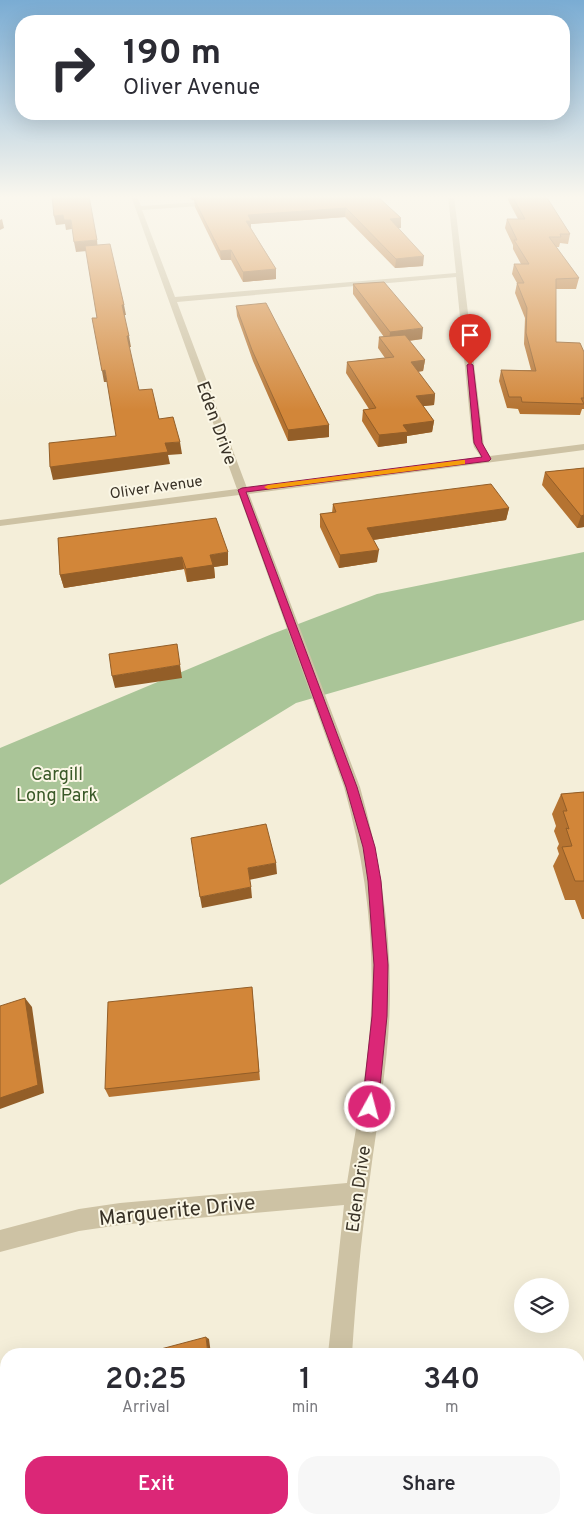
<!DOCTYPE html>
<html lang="en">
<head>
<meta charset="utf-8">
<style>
	body { margin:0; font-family:Overpass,sans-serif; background:#f7f7f7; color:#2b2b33; height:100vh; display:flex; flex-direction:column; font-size:19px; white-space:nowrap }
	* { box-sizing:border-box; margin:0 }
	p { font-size:16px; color:#7c7c81 }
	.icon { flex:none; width:28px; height:28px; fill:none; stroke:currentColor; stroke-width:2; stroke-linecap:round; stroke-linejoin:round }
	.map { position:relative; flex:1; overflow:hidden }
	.panel { position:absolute; left:0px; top:1348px; width:585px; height:176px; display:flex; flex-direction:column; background:#fff; border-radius:20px 20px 0 0; box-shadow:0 5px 20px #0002 }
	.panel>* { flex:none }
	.guide { position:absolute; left:15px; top:15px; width:555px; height:105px; border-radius:20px; box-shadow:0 5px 20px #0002; background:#fff; color:#2b2b33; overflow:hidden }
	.controls { position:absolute; left:514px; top:1278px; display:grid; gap:10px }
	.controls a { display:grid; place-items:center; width:55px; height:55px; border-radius:50%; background:#fff; box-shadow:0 5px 20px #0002; font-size:25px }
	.pin { position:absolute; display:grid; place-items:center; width:42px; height:42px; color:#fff; margin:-51px -21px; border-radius:50% 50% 50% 0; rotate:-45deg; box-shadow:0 0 5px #0007 }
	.pin .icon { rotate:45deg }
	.me { position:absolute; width:55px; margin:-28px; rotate:7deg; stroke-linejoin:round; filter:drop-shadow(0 0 4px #0008) }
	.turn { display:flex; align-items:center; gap:18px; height:105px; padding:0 25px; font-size:22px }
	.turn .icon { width:65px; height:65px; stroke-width:2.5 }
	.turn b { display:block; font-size:35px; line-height:42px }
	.eta { display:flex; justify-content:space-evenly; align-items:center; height:85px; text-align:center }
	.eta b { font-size:30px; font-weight:600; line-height:35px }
	.primary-button { display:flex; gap:10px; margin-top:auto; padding:10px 25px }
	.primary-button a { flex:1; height:58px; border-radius:20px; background:#db2777; color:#fff; font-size:20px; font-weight:600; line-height:58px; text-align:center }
	.primary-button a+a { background:#f7f7f7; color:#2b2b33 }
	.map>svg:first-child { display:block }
	.green { fill:#aac598 }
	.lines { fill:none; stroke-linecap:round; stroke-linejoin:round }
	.minor { fill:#cdc2a4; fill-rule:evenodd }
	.wall { fill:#b57331 }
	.shaded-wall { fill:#935e28 }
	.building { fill:#d28639; stroke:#935e28 }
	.route { fill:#db2777; stroke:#8e194d }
	.slow { fill:#f59e0b }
	.labels { text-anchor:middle; stroke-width:4; stroke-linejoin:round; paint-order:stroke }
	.far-street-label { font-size:15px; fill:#383126; stroke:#fbf7e6 }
	.street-label { font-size:18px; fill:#383126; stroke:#fbf7e6 }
	.park-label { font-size:18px; fill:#3a5928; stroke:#fbf7e6 }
	.near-street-label { font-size:21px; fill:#383126; stroke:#fbf7e6 }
</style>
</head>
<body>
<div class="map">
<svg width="584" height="1523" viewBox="0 0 584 1523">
	<rect width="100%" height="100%" fill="#f4eed9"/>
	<path class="green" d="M 584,552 L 584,620 L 296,703 L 0,885 L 0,748 L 272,634 L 377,594 Z"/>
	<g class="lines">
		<path class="minor" d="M 131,196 L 137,196 L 141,206 L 214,201 L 217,203 L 214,205 L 142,210 L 175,297 L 456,273 L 448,196 L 454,196 L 484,447 L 490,456 L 584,444 L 584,450 L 249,494 L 360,787 C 379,854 390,922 390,992 C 390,1054 378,1115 370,1177 C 361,1235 356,1295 352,1354 L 328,1354 L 344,1205 L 120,1225 L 79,1231 L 0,1252 L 0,1230 L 79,1209 L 120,1203 L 347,1183 C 355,1131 366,1080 370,1028 C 376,946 366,866 344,787 L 239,495 L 0,526 L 0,520 L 237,489 ZM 456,277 L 472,438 L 474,447 L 481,457 L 247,488 L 177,302 Z
			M 321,1518 L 348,1518 L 350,1523 L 322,1523 Z"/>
	</g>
	<path class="wall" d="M 189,196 L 377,196 L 401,218 L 401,228 L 398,228 L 423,266 L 395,268 L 345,217 L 251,224 L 251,228 L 276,269 L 276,279 L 243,282 L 231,260 L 221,260 L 195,207 L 194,200 L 192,200 Z
		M 508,196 L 546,196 L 570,234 L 568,244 L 560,243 L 559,247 L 556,247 L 579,278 L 576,289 L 556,289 L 556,342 L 584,352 L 584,409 L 582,409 L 580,415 L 520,414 L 518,409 L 507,408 L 499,381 L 501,370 L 531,370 L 524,344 L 525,318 L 515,293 L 517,283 L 512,274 L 514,264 L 521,264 L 513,249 L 513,245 L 505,228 L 507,219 L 518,219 L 508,200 Z
		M 353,284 L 422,339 L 409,341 L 425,360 L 423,371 L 418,372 L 435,394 L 434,405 L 423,406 L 434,421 L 432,432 L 407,436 L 407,443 L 378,447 L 362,421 L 363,410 L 369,409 L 346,373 L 347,362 L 385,358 L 378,348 L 379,337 L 384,337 L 353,294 Z
		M 236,306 L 329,425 L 329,437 L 288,441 L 253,361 L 237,316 Z
		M 584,468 L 584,527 L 577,528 L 542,485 L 545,472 Z
		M 333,504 L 509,508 L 506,520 L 373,540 L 377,562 L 339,568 L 320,527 L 320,514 L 332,513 Z
		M 58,538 L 228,565 L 214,567 L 215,578 L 187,582 L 184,569 L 64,588 L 60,575 Z
		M 584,792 L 584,919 L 582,919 L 575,900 L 565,900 L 553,866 L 559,854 L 557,848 L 559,844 L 554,831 L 556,826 L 552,814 L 561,794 Z
		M 252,987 L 260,1080 L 109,1097 L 105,1089 Z
		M 584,1506 L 584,1523 L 536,1523 L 552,1518 L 579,1518 L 579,1508 Z"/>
	<path class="shaded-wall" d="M 191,196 L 244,196 L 194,199 L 194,200 L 192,200 Z
		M 346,208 L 345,217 L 251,224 L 251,230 L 246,221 L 248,215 Z
		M 63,215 L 71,220 L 72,229 L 66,230 L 65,224 L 56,225 L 54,216 Z
		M 401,218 L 401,228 L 389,229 L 390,219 Z
		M 2,219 L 4,228 L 0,230 L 0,220 Z
		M 97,240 L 98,250 L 76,252 L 74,242 Z
		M 231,250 L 231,260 L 221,260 L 220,251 Z
		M 424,256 L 423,266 L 395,268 L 396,259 Z
		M 276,269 L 276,279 L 243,282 L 243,272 Z
		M 122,305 L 124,305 L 126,315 L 124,315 Z
		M 423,328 L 422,339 L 389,343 L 390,332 Z
		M 127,336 L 129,336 L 131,347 L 129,347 Z
		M 425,360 L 423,371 L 409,372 L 411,362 Z
		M 105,370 L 107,382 L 104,382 L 102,371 Z
		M 435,394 L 434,405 L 414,407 L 416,396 Z
		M 434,421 L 432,432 L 407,436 L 407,443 L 378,447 L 379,435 L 403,425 Z
		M 329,425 L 329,437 L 288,441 L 288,430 Z
		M 180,442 L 182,454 L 168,455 L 170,464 L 53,480 L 50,467 L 165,443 Z
		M 509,508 L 506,520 L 366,541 L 367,528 Z
		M 584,515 L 584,527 L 577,528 L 581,516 Z
		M 379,550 L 377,562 L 339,568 L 340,555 Z
		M 228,552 L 228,565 L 214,567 L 215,578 L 187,582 L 186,569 L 210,555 Z
		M 182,557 L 184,569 L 64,588 L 60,575 Z
		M 180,665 L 182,678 L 115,688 L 112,676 Z
		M 276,863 L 277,874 L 249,880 L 248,868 Z
		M 251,887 L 252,898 L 202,908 L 200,897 Z
		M 25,998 L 32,1007 L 44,1093 L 0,1109 L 0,1098 Z
		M 206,1337 L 209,1339 L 211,1354 L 208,1354 Z"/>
	<path class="building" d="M 52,196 L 89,196 L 97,240 L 74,242 L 71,220 L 64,220 L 63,215 L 54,216 Z
		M 219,196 L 377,196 L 401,218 L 390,219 L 424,256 L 396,259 L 346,208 L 248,215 L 251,221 L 246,221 L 276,269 L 243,272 L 231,250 L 220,251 L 194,199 Z
		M 512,196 L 546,196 L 570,234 L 560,234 L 561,237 L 549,237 L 579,278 L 556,279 L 556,342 L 580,343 L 584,352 L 584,398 L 581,398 L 584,404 L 522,402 L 521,397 L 509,397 L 501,370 L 536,371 L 526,333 L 527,308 L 517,283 L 524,283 L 514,264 L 529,264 L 514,240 L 517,240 L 507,219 L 525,219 Z
		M 110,244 L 124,305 L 122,305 L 129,336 L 127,336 L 139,390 L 152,389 L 159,419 L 173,417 L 180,442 L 165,443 L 168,452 L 50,467 L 49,443 L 116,436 L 105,370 L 102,371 L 92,318 L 97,318 L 85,246 Z
		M 384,282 L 423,328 L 390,332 L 353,284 Z
		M 266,303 L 329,425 L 288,430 L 252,350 L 236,306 Z
		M 405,335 L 425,360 L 411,362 L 435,394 L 416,396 L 434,421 L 403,425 L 408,432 L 379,435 L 363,410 L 376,408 L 347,362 L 394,357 L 379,337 Z
		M 584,468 L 584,515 L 581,516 L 545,472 Z
		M 491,484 L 509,508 L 367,528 L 379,550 L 340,555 L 320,514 L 336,512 L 333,504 Z
		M 216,518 L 228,552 L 210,555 L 213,565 L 186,569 L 182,557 L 60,575 L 58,538 Z
		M 177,644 L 180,665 L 112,676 L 109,654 Z
		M 584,792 L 584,881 L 575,881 L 562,847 L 572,846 L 566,828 L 569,829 L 563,811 L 567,811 L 561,794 Z
		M 266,824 L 276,863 L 248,868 L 251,887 L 200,897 L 191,838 Z
		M 252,987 L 259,1072 L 105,1089 L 108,1002 Z
		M 25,998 L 38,1085 L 0,1098 L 0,1006 Z
		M 206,1337 L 208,1354 L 142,1354 Z
		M 584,1513 L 584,1523 L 556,1523 L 572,1518 L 579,1518 L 579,1515 Z
		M 33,1518 L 50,1518 L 33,1522 Z"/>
	<linearGradient id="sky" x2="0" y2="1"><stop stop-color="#7aacd3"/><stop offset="0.48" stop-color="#faf7ee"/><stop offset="1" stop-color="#faf7ee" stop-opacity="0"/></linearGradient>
	<rect width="584" height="410" fill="url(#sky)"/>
	<path class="route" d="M 470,363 L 473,365 L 482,443 L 491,459 L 489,461 L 246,492 L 357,787 L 375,847 L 381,881 L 388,965 L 387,1016 L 378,1107 L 376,1113 L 370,1115 L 365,1113 L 362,1107 L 372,1016 L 374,965 L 368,881 L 363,847 L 346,787 L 238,490 L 242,488 L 482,457 L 474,443 L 467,365 Z"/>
	<path class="slow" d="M 463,460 L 465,460 L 465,464 L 268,489 L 264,487 L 268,485 Z"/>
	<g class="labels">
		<g class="far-street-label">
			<text transform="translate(156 487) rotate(-8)" y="5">Oliver Avenue</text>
		</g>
		<g class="street-label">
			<text transform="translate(217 423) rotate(70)" y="6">Eden Drive</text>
			<text transform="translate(358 1189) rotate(-82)" y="6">Eden Drive</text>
		</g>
		<g class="park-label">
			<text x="57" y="780">Cargill<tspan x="57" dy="21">Long Park</tspan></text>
		</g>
		<g class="near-street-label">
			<text transform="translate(177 1210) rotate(-6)" y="7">Marguerite Drive</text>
		</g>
	</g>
</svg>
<div class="controls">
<a><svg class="icon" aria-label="layers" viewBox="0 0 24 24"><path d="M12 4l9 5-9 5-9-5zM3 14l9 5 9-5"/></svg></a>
</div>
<div class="pin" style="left:470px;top:365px;background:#d93025"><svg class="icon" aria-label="arrive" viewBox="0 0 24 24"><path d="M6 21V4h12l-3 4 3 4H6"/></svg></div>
<svg class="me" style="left:370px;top:1107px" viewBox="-20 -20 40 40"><circle r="17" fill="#db2777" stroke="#fff" stroke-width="3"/><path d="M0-11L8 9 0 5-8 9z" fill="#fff"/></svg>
<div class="guide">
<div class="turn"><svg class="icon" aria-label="right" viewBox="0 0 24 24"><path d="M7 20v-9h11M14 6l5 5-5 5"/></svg><div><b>190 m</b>Oliver Avenue</div></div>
</div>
<section class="panel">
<div class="eta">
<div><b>20:25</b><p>Arrival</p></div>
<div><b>1</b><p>min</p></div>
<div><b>340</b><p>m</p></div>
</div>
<div class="primary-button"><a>Exit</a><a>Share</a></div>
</section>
</div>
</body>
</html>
